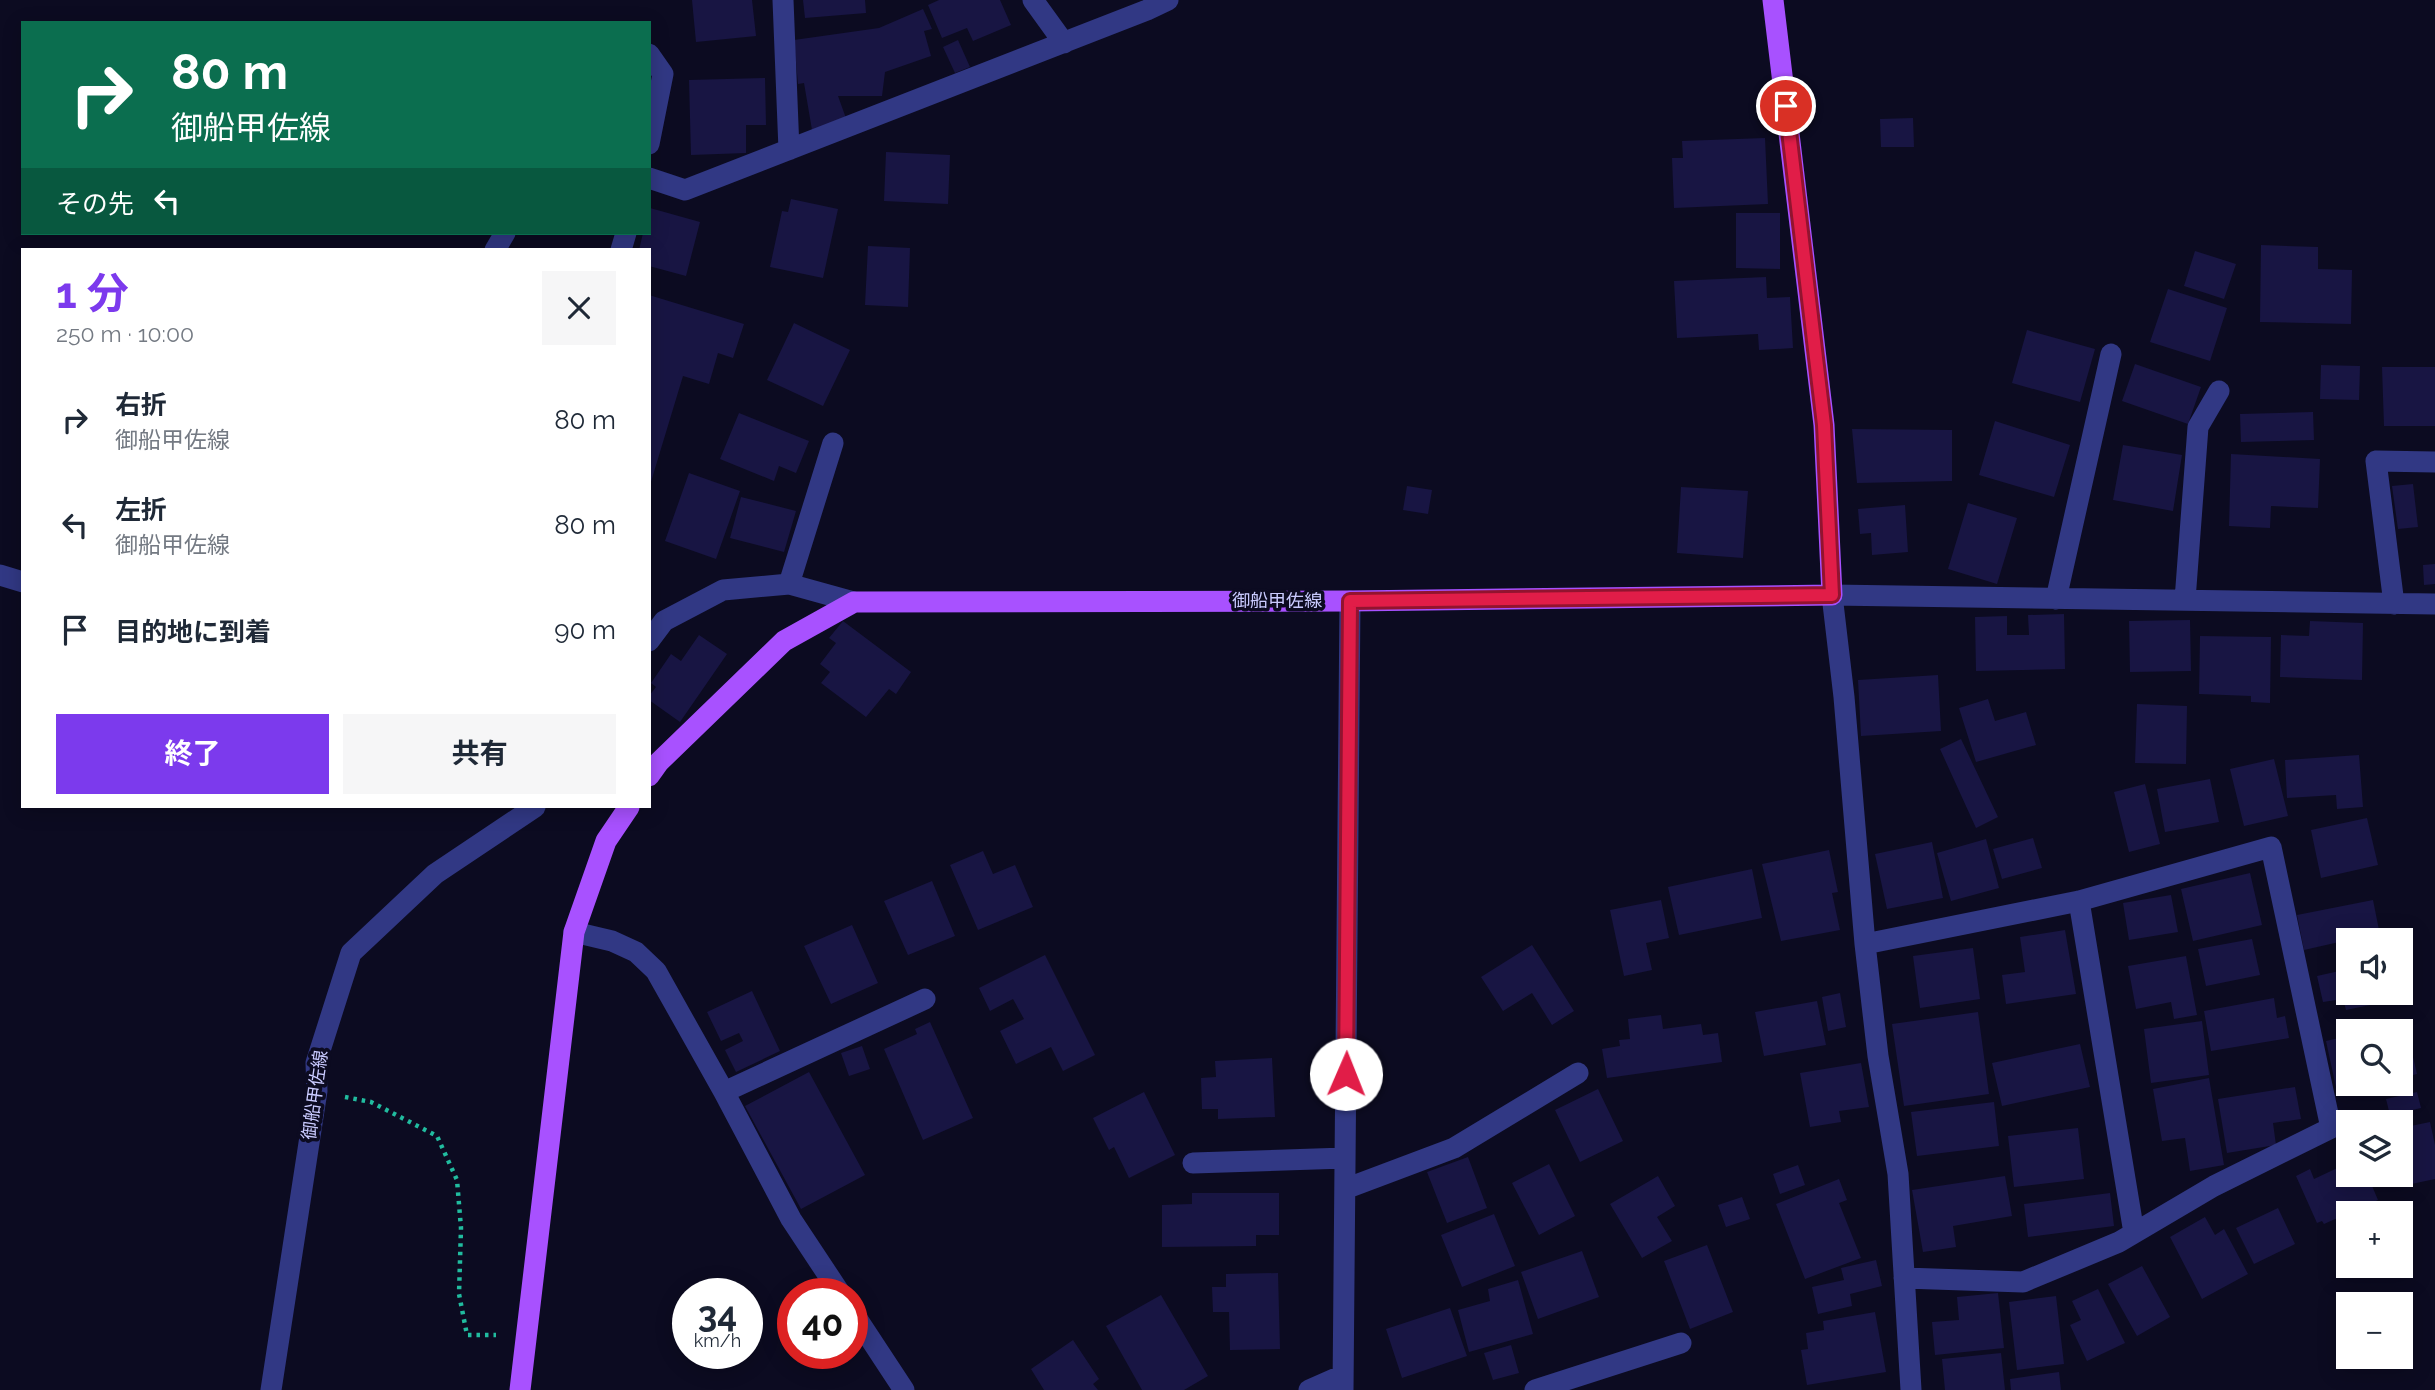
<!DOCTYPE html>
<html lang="ja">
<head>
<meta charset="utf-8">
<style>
	body { margin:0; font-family:Raleway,"Noto Sans JP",sans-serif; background:#f6f6f7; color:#1f2937; height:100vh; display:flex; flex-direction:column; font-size:26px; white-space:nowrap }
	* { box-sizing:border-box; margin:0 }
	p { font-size:23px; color:#747a83 }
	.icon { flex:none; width:38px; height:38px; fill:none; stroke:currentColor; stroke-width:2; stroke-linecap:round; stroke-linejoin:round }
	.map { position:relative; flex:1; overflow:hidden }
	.details { position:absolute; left:21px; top:248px; width:630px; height:560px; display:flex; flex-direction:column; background:#fff; border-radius:0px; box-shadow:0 4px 18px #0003 }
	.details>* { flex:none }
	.guide { position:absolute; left:21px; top:21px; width:630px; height:214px; border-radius:0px; box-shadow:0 4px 18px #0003; background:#0b6e4f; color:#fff; overflow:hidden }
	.buttons { position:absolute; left:2336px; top:928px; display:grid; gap:14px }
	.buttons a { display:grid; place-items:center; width:77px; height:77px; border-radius:0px; background:#fff; box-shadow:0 4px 18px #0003; font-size:35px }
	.speed { position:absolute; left:672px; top:1278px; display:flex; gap:14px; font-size:35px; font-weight:700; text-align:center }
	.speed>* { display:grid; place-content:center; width:91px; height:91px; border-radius:50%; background:#fff; box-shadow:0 4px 18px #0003; line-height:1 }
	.speed small { font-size:18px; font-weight:400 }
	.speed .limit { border:10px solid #d22; background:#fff; color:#111 }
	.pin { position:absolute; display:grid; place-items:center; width:60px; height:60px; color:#fff; margin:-30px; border:4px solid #fff; border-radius:50%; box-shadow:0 2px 7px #0007 }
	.me { position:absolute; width:77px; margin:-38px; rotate:1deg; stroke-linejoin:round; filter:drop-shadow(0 0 5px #0008) }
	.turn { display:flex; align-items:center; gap:24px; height:147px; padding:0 35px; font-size:32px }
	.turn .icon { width:91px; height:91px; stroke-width:2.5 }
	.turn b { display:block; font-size:49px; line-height:60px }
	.then { display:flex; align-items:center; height:66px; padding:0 35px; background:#0003; gap:14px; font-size:26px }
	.round { display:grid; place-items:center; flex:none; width:74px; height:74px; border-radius:0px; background:#f6f6f7 }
	.summary { display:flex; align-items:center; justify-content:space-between; height:119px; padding:0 35px }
	h1 { font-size:42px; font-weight:700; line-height:52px; color:#7c3aed }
	.cta { display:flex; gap:14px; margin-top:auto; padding:14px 35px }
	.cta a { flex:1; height:80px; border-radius:0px; background:#7c3aed; color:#fff; font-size:28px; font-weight:700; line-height:80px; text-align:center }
	.cta a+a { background:#f6f6f7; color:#1f2937 }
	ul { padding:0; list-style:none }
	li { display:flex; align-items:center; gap:21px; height:105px; padding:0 35px }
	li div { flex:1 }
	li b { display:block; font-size:26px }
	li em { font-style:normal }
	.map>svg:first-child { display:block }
	.building { fill:#181543 }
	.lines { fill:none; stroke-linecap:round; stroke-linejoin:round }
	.path { stroke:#21bc9f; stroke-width:4.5; stroke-dasharray:3.5 5; stroke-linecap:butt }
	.minor { stroke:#313884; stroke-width:21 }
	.major { stroke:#a851ff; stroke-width:21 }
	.route-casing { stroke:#92132f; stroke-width:18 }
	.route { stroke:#e11d48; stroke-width:12 }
	.labels { text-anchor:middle; stroke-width:7; stroke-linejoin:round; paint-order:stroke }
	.street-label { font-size:18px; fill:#cacbff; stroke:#0c0b21 }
</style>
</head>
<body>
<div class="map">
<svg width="2435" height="1390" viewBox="0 0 2435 1390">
	<rect width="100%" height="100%" fill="#0c0b21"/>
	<path class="building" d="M 692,0 L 752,0 L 756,36 L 696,42 Z
		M 803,0 L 865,0 L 866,13 L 805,18 Z
		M 939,0 L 1000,0 L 1011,25 L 973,41 L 967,28 L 942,38 L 928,5 Z
		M 923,9 L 932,29 L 924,31 L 931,56 L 885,72 L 882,96 L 838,96 L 847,121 L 812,130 L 804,83 L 798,84 L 794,40 L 879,28 Z
		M 958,40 L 970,67 L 955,73 L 943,47 Z
		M 765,78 L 766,125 L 746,125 L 746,153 L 691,155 L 689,80 Z
		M 1913,118 L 1914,147 L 1881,147 L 1880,119 Z
		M 1765,138 L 1768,204 L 1674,208 L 1672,158 L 1683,158 L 1682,141 Z
		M 886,152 L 950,155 L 948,204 L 884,201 Z
		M 791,199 L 838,209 L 823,278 L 770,267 L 782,211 L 788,212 Z
		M 650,208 L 700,222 L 686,276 L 649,266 L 649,250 L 639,250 L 643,233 L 649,233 Z
		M 1736,213 L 1780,213 L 1780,269 L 1736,268 Z
		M 2261,245 L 2318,247 L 2318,269 L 2352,270 L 2351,324 L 2260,322 Z
		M 868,246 L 910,248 L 908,307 L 865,305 Z
		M 2195,251 L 2236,264 L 2224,299 L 2184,286 Z
		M 1766,277 L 1767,298 L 1790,297 L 1793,348 L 1759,350 L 1758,334 L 1677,338 L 1674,281 Z
		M 2168,289 L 2227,308 L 2210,361 L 2150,342 Z
		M 649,295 L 744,324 L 733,358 L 718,353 L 709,384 L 683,376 L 650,485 Z
		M 794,323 L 850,350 L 823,406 L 767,380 Z
		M 2027,330 L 2095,349 L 2080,402 L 2012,383 Z
		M 2135,364 L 2201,387 L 2188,424 L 2122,401 Z
		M 2321,365 L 2360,366 L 2359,400 L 2320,399 Z
		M 2382,367 L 2435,367 L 2435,426 L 2384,426 Z
		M 2313,412 L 2314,440 L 2241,442 L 2240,414 Z
		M 739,413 L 809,441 L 796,473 L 779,466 L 774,481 L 720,459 Z
		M 1995,421 L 2070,445 L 2054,497 L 1979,475 Z
		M 1852,429 L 1952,430 L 1952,481 L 1857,483 Z
		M 2123,445 L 2182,455 L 2173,511 L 2113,500 Z
		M 2231,454 L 2320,459 L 2318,508 L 2271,506 L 2270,528 L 2229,526 Z
		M 689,473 L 740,491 L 716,559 L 665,541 Z
		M 2413,484 L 2418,527 L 2398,529 L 2392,486 Z
		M 1407,486 L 1432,490 L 1428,514 L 1403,510 Z
		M 1681,487 L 1748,491 L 1743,558 L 1677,553 Z
		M 741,497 L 796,511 L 784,552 L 730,538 Z
		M 1968,503 L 2017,518 L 1997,584 L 1948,569 Z
		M 1905,505 L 1908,552 L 1872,555 L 1871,533 L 1860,534 L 1858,509 Z
		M 2435,564 L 2435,584 L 2424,585 L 2423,565 Z
		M 2064,614 L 2065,669 L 1976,671 L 1975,617 L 2007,616 L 2007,635 L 2029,635 L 2028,615 Z
		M 2190,620 L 2191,671 L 2130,672 L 2129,621 Z
		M 843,621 L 911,672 L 896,694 L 889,689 L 866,717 L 821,683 L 830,672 L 820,664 L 836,643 L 829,638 Z
		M 2310,621 L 2363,623 L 2362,680 L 2280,677 L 2281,635 L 2309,636 Z
		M 699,635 L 727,654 L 680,722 L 649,700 L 649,696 L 656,687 L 651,683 L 671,654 L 681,661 Z
		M 2200,636 L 2271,637 L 2270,703 L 2251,702 L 2251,696 L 2199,694 Z
		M 1938,675 L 1941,731 L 1861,736 L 1858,680 Z
		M 1988,699 L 1995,721 L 2026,712 L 2036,745 L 1976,762 L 1959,708 Z
		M 2137,704 L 2187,706 L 2186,764 L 2135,763 Z
		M 1961,739 L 1998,817 L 1976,828 L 1940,749 Z
		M 2359,755 L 2363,807 L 2337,809 L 2336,795 L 2287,798 L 2285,760 Z
		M 2274,759 L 2288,816 L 2244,826 L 2230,769 Z
		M 2210,779 L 2219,822 L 2165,832 L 2157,789 Z
		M 2145,784 L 2160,844 L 2129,852 L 2114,792 Z
		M 2367,818 L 2378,865 L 2321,878 L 2311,830 Z
		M 2033,838 L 2042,868 L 2002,879 L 1993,849 Z
		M 1986,839 L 1999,888 L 1951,901 L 1937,853 Z
		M 1932,842 L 1943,898 L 1887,909 L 1875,854 Z
		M 1829,850 L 1838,892 L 1832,893 L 1840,930 L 1781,941 L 1762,864 Z
		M 983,851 L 993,874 L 1015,865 L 1033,907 L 978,930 L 950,865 Z
		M 1752,869 L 1762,918 L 1679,935 L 1668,887 Z
		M 2250,873 L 2262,925 L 2193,941 L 2181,889 Z
		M 932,881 L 955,936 L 908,955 L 884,901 Z
		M 2171,895 L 2178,932 L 2129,940 L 2123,903 Z
		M 1661,900 L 1669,938 L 1646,943 L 1652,970 L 1624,976 L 1610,910 Z
		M 2373,900 L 2381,940 L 2348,940 L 2304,950 L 2297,915 Z
		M 852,925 L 878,983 L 831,1004 L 804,946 Z
		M 2065,930 L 2076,994 L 2006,1004 L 2002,975 L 2025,972 L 2020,937 Z
		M 2252,939 L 2260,975 L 2206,986 L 2198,949 Z
		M 1532,945 L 1574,1011 L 1552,1025 L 1532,993 L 1503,1011 L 1481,977 Z
		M 1973,948 L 1980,999 L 1920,1008 L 1913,956 Z
		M 1045,955 L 1095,1055 L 1063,1071 L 1051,1047 L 1016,1064 L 1000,1031 L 1024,1019 L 1013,999 L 990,1011 L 979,988 Z
		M 2186,956 L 2197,1015 L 2174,1019 L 2171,1002 L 2136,1009 L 2128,966 Z
		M 2348,969 L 2348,992 L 2397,992 L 2399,999 L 2346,1010 L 2343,999 L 2323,1002 L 2317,976 Z
		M 752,991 L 780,1051 L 736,1072 L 725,1050 L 743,1041 L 739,1033 L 721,1041 L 707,1012 Z
		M 1840,993 L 1846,1027 L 1828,1031 L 1822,997 Z
		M 2274,998 L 2277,1018 L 2285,1016 L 2289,1038 L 2211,1051 L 2204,1011 Z
		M 1817,1001 L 1826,1045 L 1764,1056 L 1755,1012 Z
		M 1978,1012 L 1989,1094 L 1904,1106 L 1892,1024 Z
		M 1661,1015 L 1663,1029 L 1701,1024 L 1703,1035 L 1718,1033 L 1722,1062 L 1607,1078 L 1602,1049 L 1620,1046 L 1619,1040 L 1630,1039 L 1628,1019 Z
		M 2202,1021 L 2209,1075 L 2151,1083 L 2144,1029 Z
		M 930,1022 L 973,1118 L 923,1140 L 884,1049 L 917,1034 L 915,1029 Z
		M 2405,1023 L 2417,1074 L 2401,1078 L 2401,1031 L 2376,1030 Z
		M 2348,1036 L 2348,1083 L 2371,1084 L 2337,1092 L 2326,1041 Z
		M 2080,1044 L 2090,1087 L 2002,1106 L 1992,1063 Z
		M 862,1046 L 870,1069 L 849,1076 L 841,1053 Z
		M 1272,1058 L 1275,1117 L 1218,1119 L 1218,1109 L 1202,1109 L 1201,1078 L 1216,1077 L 1215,1061 Z
		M 1861,1063 L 1869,1107 L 1839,1111 L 1841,1122 L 1810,1127 L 1800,1073 Z
		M 809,1072 L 865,1175 L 801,1209 L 745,1106 Z
		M 2209,1078 L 2224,1165 L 2190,1171 L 2185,1138 L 2162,1141 L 2153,1089 Z
		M 2295,1087 L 2301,1119 L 2273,1123 L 2276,1145 L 2227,1153 L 2218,1099 Z
		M 1598,1089 L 1623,1141 L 1580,1162 L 1555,1110 Z
		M 1144,1092 L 1175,1155 L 1129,1178 L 1114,1147 L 1109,1150 L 1093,1118 Z
		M 2417,1092 L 2421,1108 L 2390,1115 L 2386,1099 Z
		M 1994,1102 L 1999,1146 L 1917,1156 L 1911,1112 Z
		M 2430,1122 L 2435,1145 L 2435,1179 L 2402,1186 L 2399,1174 L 2401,1128 Z
		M 2078,1128 L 2084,1179 L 2014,1187 L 2008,1136 Z
		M 1468,1157 L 1487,1208 L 1447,1223 L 1427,1172 Z
		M 2348,1163 L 2348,1174 L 2367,1174 L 2378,1200 L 2324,1224 L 2322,1221 L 2317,1223 L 2296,1176 L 2310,1169 L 2314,1179 Z
		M 1549,1164 L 1575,1216 L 1539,1235 L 1512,1183 Z
		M 1798,1165 L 1805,1185 L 1780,1194 L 1773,1174 Z
		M 1658,1176 L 1675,1206 L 1657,1217 L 1672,1241 L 1642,1258 L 1610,1204 Z
		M 2005,1176 L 2012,1216 L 1953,1226 L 1956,1247 L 1923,1252 L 1912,1190 Z
		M 1839,1179 L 1847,1200 L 1839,1203 L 1861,1258 L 1805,1279 L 1776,1204 Z
		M 1192,1193 L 1279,1193 L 1279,1235 L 1256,1235 L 1256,1246 L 1162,1247 L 1162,1205 L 1192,1204 Z
		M 2110,1193 L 2114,1226 L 2028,1237 L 2024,1204 Z
		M 1742,1197 L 1750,1219 L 1726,1227 L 1718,1205 Z
		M 2278,1208 L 2295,1244 L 2254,1264 L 2236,1228 Z
		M 1494,1214 L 1515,1266 L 1462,1287 L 1441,1235 Z
		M 2205,1217 L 2215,1235 L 2224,1229 L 2248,1274 L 2202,1299 L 2170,1237 Z
		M 1707,1245 L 1733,1312 L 1690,1329 L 1664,1261 Z
		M 1582,1251 L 1599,1297 L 1538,1319 L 1521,1272 Z
		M 1876,1260 L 1882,1286 L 1850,1294 L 1852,1306 L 1818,1314 L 1812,1287 L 1844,1280 L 1841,1268 Z
		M 2142,1266 L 2170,1317 L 2137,1336 L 2108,1284 Z
		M 1278,1273 L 1280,1349 L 1230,1350 L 1229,1312 L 1213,1312 L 1212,1287 L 1226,1287 L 1226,1274 Z
		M 1518,1280 L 1533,1334 L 1469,1352 L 1458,1310 L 1490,1301 L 1488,1289 Z
		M 2098,1289 L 2125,1343 L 2087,1361 L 2070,1325 L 2081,1320 L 2072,1301 Z
		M 1998,1293 L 2004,1348 L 1935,1355 L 1932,1322 L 1959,1320 L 1957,1297 Z
		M 1161,1295 L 1208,1376 L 1184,1390 L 1142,1390 L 1106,1326 Z
		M 2056,1296 L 2064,1364 L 2017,1370 L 2009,1302 Z
		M 1450,1308 L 1467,1356 L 1402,1378 L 1386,1329 Z
		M 1875,1312 L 1886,1372 L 1807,1385 L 1801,1350 L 1808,1349 L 1806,1333 L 1824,1330 L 1823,1321 Z
		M 1073,1340 L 1099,1379 L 1093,1384 L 1098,1390 L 1044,1390 L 1031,1369 Z
		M 1511,1345 L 1519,1373 L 1493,1380 L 1484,1353 Z
		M 2001,1353 L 2005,1390 L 1945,1390 L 1942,1359 Z
		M 2059,1372 L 2061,1390 L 2011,1390 L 2010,1379 Z"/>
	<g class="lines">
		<path class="path" d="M 345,1097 L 371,1102 L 437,1136 L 457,1180 L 461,1228 L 459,1294 L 467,1335 L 496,1335"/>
		<path class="minor" d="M 783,0 L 789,150
			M 1033,0 L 1064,43
			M 649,54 L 663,74 L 649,144
			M 649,178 L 685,190 L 1147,10 L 1168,0
			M 495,250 L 505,233
			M 621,250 L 626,233
			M 0,575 L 23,582
			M 789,584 L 833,443
			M 2056,599 L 2111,354
			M 2185,600 L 2198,427 L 2219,391
			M 2394,604 L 2376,461 L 2435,462
			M 649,641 L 664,621 L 723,590 L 789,584 L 854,602
			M 2079,901 L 2134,1233
			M 574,932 L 612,941 L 636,952 L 656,971 L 724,1092 L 791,1219 L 840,1293
			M 1865,944 L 2079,901 L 2271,847 L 2331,1128 L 2214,1186 L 2119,1242 L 2023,1282 L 1904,1278
			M 724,1092 L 925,999
			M 1193,1163 L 1345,1158
			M 1345,1189 L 1454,1148 L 1578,1073
			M 852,1311 L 904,1390
			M 271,1390 L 317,1091 L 316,1063 L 351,953 L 435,874 L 535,807
			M 1309,1390 L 1343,1375
			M 1343,1390 L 1350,601
			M 1535,1390 L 1681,1343
			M 1911,1390 L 1898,1174 L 1878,1056 L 1865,944 L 1844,697 L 1832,595 L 2435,604"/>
		<path class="major" d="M 649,776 L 659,762 L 784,641 L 854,602 L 1350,601 L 1832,595 L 1824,425 L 1773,0
			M 520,1390 L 574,932 L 606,841 L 629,807"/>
	</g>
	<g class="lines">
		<defs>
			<path id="route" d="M 1346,1074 L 1350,601 L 1832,595 L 1824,425 L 1786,106"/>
		</defs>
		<use href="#route" class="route-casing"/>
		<use href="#route" class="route"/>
	</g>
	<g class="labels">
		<g class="street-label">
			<text x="1277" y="607">御船甲佐線</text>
			<text transform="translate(315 1095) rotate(-82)" y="6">御船甲佐線</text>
		</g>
	</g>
</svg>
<div class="buttons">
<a><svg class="icon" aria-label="sound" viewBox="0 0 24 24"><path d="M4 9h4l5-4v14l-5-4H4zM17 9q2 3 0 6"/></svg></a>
<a><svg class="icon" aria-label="search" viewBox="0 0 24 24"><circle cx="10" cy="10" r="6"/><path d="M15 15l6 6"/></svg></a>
<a><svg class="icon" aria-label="layers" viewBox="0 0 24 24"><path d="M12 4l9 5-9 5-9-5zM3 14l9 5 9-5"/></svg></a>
<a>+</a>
<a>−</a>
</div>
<div class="speed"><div>34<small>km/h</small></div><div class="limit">40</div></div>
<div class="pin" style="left:1786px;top:106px;background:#d93025"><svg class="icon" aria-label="arrive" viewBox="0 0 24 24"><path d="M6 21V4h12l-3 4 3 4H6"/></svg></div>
<svg class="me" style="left:1346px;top:1074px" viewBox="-20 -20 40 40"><circle r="19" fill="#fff"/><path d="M0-13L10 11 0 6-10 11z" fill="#e11d48"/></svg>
<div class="guide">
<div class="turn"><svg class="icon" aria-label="right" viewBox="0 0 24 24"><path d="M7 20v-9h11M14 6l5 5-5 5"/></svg><div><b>80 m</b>御船甲佐線</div></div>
<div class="then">その先<svg class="icon" aria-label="left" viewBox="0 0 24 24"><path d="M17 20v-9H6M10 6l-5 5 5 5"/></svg></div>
</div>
<section class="details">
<div class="summary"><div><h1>1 分</h1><p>250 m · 10:00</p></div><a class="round"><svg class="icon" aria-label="close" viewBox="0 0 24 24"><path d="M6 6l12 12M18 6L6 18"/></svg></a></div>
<ul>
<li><svg class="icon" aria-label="right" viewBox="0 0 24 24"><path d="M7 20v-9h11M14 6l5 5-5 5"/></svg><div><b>右折</b><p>御船甲佐線</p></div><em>80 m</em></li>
<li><svg class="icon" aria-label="left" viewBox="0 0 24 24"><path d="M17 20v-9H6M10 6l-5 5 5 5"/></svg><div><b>左折</b><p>御船甲佐線</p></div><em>80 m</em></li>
<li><svg class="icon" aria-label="arrive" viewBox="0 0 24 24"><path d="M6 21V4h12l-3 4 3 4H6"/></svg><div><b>目的地に到着</b></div><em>90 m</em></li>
</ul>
<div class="cta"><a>終了</a><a>共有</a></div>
</section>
</div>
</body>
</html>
